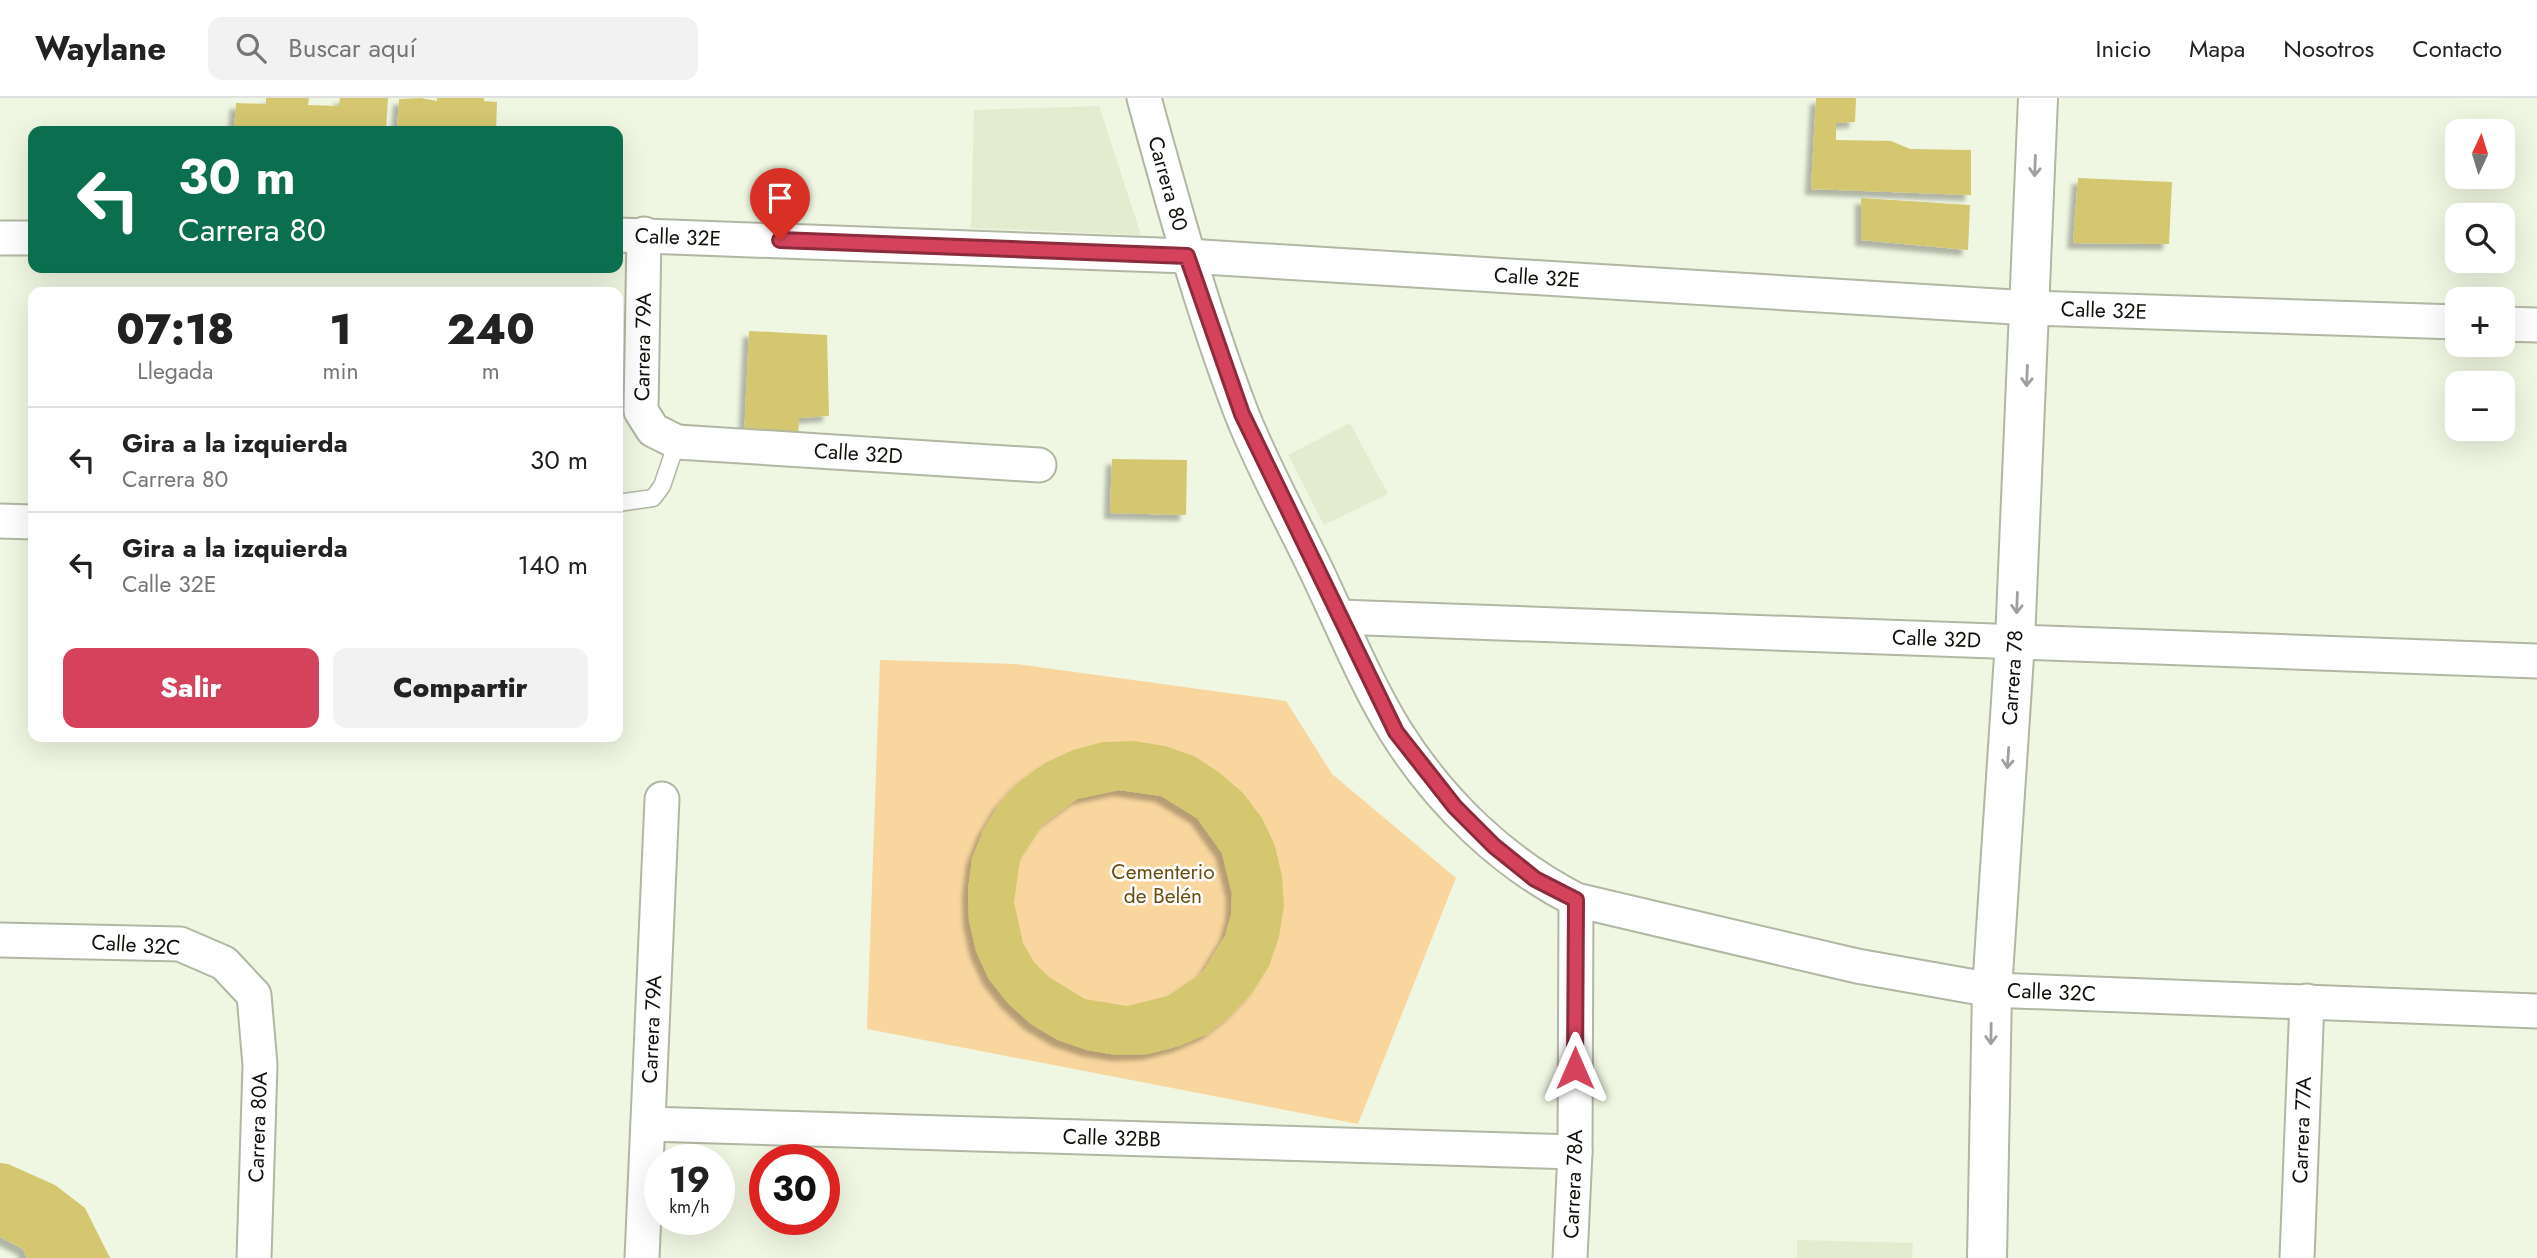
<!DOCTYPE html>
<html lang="es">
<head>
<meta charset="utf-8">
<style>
	body { margin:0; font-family:Jost,sans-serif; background:#f2f2f2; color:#222; height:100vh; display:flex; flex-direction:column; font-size:26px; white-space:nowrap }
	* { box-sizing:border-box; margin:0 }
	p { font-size:23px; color:#767676 }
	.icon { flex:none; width:38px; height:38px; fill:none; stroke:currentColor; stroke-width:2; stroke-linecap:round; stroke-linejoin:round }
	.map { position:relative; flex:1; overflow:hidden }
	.details { position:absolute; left:28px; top:189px; width:595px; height:455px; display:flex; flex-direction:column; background:#fff; border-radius:14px; box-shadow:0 7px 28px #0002 }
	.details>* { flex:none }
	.top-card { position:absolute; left:28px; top:28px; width:595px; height:147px; border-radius:14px; box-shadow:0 7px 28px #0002; background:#0b6e4f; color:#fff; overflow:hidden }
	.needle { width:46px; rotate:4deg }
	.tools { position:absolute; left:2445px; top:21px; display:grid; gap:14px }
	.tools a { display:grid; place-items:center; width:70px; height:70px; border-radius:14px; background:#fff; box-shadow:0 7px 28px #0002; font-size:35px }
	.speed { position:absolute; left:644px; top:1046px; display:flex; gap:14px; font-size:35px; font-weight:700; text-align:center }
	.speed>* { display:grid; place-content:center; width:91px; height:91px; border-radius:50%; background:#fff; box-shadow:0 7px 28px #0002; line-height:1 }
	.speed small { font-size:18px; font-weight:400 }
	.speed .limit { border:10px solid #d22; background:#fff; color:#111 }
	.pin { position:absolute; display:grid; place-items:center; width:60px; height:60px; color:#fff; margin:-72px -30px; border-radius:50% 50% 50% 0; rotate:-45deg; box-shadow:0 0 7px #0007 }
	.pin .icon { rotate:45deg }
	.me { position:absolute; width:77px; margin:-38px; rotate:0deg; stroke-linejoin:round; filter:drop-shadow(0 0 5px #0008) }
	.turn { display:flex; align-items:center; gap:24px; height:147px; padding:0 35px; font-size:32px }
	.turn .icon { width:91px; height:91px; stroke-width:2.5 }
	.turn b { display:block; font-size:49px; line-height:60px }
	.eta { display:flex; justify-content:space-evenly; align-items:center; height:119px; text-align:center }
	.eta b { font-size:42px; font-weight:800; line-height:49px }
	.cta { display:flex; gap:14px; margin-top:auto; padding:14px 35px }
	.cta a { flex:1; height:80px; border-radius:14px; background:#d4435b; color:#fff; font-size:28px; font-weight:800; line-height:80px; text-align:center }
	.cta a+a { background:#f2f2f2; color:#222 }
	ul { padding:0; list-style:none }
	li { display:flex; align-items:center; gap:21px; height:105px; padding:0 35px; border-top:2px solid #e0e0e0 }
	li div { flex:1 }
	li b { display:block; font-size:26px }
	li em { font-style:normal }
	header { display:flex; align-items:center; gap:42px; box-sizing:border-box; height:98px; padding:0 35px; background:#fff; border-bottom:2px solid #e0e0e0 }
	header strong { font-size:33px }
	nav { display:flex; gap:38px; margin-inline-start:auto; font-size:24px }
	.search { width:490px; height:63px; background:#f2f2f2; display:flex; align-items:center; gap:18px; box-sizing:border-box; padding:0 24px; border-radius:14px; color:#767676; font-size:26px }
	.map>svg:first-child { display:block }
	.built { fill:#e3eccf }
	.green { fill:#f9d69e }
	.building { fill:#d5c76f; fill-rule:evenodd; filter:url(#shadow) }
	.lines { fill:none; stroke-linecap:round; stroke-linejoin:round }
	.service-casing { stroke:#b0b7a2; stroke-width:19 }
	.minor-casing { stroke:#b0b7a2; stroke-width:37 }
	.tertiary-casing { stroke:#b0b7a2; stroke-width:42 }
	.service { stroke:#fff; stroke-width:16 }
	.minor { stroke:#fff; stroke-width:33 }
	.tertiary { stroke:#fff; stroke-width:38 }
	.oneway { stroke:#9fa09d }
	.route-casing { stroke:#8a2c3b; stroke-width:18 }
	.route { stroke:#d4435b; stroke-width:12 }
	.labels { text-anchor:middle; stroke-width:5; stroke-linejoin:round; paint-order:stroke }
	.street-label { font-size:21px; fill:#0f110a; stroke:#fff }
	.park-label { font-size:21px; fill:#6a4b0d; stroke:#fff }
</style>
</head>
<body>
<header>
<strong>Waylane</strong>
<div class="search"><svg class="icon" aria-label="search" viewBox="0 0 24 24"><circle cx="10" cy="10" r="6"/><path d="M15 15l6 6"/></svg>Buscar aquí</div>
<nav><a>Inicio</a><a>Mapa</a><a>Nosotros</a><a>Contacto</a></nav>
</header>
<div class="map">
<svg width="2537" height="1160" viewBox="0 0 2537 1160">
	<defs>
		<filter id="shadow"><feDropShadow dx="-6" dy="6" stdDeviation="2" flood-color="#0004"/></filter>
	</defs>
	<rect width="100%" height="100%" fill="#eff6e1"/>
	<path class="built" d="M 1099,8 L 1141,137 L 971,130 L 974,12 Z
		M 1350,325 L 1388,396 L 1324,427 L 1288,357 Z
		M 1797,1142 L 1913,1145 L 1912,1160 L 1797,1160 Z"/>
	<path class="green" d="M 880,562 L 1016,566 L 1286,603 L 1332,676 L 1456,780 L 1358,1026 L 867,931 Z"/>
	<path class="building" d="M 266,0 L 309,0 L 308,7 L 339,8 L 340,0 L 388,0 L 386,33 L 234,33 L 236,5 L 266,6 Z
		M 421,0 L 437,3 L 437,0 L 484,0 L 484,3 L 497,4 L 496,33 L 397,33 L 399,1 Z
		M 1816,0 L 1856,0 L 1855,24 L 1836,25 L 1836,42 L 1891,43 L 1910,51 L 1971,52 L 1971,97 L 1811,91 Z
		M 2078,80 L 2172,84 L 2169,146 L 2073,145 Z
		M 1861,100 L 1970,107 L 1968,152 L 1861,142 Z
		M 749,233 L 827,237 L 829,318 L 799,320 L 798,343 L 744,340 Z
		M 1112,361 L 1187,362 L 1186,417 L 1110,415 Z
		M 1134,643 L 1165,648 L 1194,658 L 1220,675 L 1243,695 L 1262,720 L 1275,748 L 1282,778 L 1284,808 L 1279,839 L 1269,868 L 1252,895 L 1231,917 L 1207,936 L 1179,948 L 1148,956 L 1117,957 L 1087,952 L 1058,942 L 1031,926 L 1008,905 L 989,881 L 976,853 L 969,822 L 968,792 L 972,761 L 983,733 L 999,706 L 1020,683 L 1045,665 L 1073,652 L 1103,644 ZM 1119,692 L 1161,698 L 1197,720 L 1222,755 L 1232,796 L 1231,817 L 1225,838 L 1203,874 L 1168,898 L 1127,908 L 1085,901 L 1049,879 L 1034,864 L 1023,845 L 1014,804 L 1020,762 L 1043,726 L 1077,701 Z
		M 0,1065 L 8,1066 L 55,1087 L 85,1110 L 110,1160 L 27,1160 L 23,1151 L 0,1139 Z"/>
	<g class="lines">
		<defs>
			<path id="service" d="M 618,405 L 653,400 L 662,388 L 677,344"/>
			<g id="minor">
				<path id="s1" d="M 1144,0 C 1173,106 1202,212 1241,314 C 1262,368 1291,420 1316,472 C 1341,524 1366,586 1396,634 C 1440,704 1503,765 1576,802 L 1857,868 L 1992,892 L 2537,913"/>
				<path id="s2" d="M 644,136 L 641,313 L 653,332 L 677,344 L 1039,367"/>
				<path id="s3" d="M 618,137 L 1187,158 L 2030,210 L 2457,224"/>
				<path d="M 0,140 L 33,140"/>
				<path d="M 2502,226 L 2537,227"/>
				<path d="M 0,423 L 33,424"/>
				<path id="s4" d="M 1339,519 L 2537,563"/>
				<path d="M 0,842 L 180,846 L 224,865 L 254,897 L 260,967 L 254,1160"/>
				<path id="s5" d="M 648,1026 L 1575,1054"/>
				<path id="s6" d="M 642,1160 L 662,701"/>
				<path id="s7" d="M 1570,1160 L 1575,1054 L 1576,802"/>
				<path id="s8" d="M 2297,1160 L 2307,903"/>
			</g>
			<g id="tertiary">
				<path id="s9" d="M 1987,1160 L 1992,892 L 2015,543 L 2038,0"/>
			</g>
		</defs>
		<use href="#service" class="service-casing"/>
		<use href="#minor" class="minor-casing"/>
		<use href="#tertiary" class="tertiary-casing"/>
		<use href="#service" class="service"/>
		<use href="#minor" class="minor"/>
		<use href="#tertiary" class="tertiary"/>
	</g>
	<defs><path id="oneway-shaft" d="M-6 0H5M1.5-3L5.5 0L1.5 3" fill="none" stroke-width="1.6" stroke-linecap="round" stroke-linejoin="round" transform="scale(1.75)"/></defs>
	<g class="oneway">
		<use href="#oneway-shaft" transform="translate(2035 68) rotate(92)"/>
		<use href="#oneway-shaft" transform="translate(2027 278) rotate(92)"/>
		<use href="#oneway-shaft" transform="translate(2017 505) rotate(92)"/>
		<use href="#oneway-shaft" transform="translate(2008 660) rotate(94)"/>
		<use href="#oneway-shaft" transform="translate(1991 936) rotate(91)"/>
	</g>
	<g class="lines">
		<defs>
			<path id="route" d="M 780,142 L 1187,158 L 1242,316 L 1396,634 L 1455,709 L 1494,748 L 1535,781 L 1576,802 L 1575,970"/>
		</defs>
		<use href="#route" class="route-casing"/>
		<use href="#route" class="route"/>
	</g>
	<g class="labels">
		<g class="street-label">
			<text dy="7" stroke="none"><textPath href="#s1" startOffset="89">Carrera 80</textPath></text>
			<text dy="7" stroke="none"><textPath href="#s3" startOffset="60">Calle 32E</textPath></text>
			<text dy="7" stroke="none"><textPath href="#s3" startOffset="920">Calle 32E</textPath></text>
			<text dy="7" stroke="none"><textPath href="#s3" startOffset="1488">Calle 32E</textPath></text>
			<text transform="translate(643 249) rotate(-89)" y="7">Carrera 79A</text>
			<text dy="7" stroke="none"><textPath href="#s2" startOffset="408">Calle 32D</textPath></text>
			<text dy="7" stroke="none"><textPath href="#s4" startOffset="598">Calle 32D</textPath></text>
			<text dy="7" stroke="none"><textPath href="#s9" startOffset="581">Carrera 78</textPath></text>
			<text transform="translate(136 847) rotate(4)" y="7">Calle 32C</text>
			<text dy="7" stroke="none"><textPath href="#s1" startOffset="1419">Calle 32C</textPath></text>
			<text dy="7" stroke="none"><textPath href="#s6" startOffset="229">Carrera 79A</textPath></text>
			<text transform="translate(258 1029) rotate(-88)" y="7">Carrera 80A</text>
			<text dy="7" stroke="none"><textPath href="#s8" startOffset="128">Carrera 77A</textPath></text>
			<text dy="7" stroke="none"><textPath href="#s5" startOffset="464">Calle 32BB</textPath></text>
			<text dy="7" stroke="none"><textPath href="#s7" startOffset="74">Carrera 78A</textPath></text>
		</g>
		<g class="park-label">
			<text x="1163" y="781">Cementerio<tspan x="1163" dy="24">de Belén</tspan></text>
		</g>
	</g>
</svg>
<div class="tools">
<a><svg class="needle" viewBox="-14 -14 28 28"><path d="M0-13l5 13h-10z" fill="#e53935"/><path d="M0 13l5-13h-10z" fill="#767676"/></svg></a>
<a><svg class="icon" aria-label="search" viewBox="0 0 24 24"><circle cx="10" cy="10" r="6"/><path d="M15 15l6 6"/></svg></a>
<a>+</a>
<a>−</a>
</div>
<div class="speed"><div>19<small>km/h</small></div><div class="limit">30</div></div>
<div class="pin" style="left:780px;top:142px;background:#d93025"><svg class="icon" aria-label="arrive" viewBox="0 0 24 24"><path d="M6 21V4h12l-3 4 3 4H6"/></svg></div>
<svg class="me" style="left:1575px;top:970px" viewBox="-20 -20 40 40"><path d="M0-17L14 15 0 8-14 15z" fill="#d4435b" stroke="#fff" stroke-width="4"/></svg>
<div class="top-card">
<div class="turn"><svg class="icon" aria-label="left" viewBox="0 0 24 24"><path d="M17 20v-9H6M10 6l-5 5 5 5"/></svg><div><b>30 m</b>Carrera 80</div></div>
</div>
<section class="details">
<div class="eta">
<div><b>07:18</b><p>Llegada</p></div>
<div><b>1</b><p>min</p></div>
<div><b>240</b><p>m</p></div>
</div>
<ul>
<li><svg class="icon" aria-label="left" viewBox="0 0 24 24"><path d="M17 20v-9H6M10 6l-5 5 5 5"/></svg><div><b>Gira a la izquierda</b><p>Carrera 80</p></div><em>30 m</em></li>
<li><svg class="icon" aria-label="left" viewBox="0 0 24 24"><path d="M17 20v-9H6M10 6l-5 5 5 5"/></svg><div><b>Gira a la izquierda</b><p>Calle 32E</p></div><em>140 m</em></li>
</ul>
<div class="cta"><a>Salir</a><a>Compartir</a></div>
</section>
</div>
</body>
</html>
